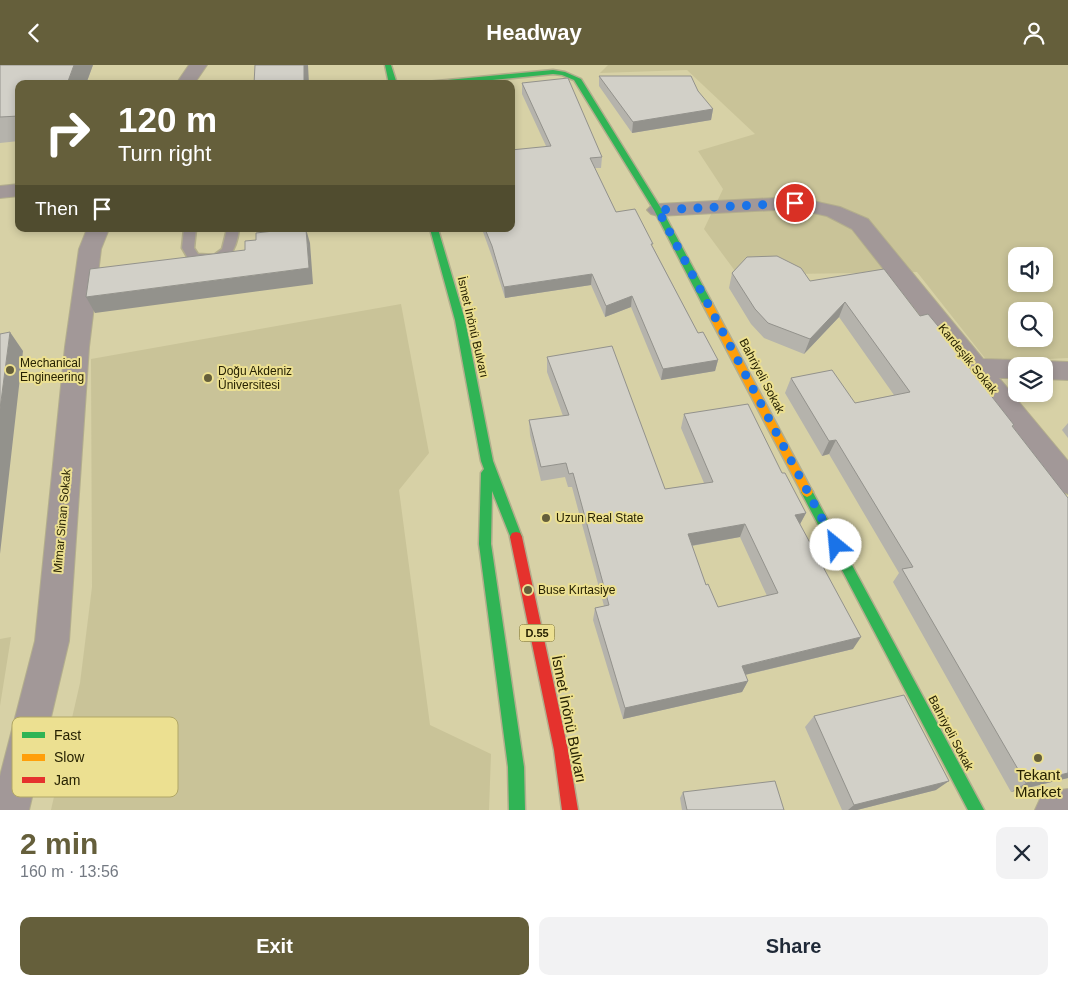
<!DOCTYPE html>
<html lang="en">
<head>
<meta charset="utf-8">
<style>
	body { margin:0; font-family:Arial,sans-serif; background:#f2f2f3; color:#1f2937; height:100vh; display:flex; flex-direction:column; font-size:19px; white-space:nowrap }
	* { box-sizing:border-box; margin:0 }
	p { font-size:16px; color:#747a83 }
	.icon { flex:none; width:28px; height:28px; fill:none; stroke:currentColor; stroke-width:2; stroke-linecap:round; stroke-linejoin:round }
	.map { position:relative; height:745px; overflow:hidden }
	.details { display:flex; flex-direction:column; background:#fff; flex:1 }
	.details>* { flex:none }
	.hud { position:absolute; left:15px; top:15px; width:500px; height:152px; border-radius:10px; box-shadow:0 2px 8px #0003; background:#655f3b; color:#fff; overflow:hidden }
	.tools { position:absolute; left:1008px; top:182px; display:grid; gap:10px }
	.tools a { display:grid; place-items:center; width:45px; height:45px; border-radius:10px; background:#fff; box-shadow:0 2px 8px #0003; font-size:25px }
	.pin { position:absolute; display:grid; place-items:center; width:42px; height:42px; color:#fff; margin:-21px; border:2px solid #fff; border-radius:50%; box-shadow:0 1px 5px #0007 }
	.me { position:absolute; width:55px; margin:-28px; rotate:332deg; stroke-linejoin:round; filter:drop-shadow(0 0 4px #0008) }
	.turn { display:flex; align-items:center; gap:18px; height:105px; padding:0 20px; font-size:22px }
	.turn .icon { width:65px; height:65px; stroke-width:2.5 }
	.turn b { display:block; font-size:35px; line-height:42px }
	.then { display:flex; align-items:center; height:48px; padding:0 20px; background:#0003; gap:10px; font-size:19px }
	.round { display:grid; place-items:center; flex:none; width:52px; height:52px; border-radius:10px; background:#f2f2f3 }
	.summary { display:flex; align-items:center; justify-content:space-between; height:85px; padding:0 20px }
	h1 { font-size:30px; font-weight:700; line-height:38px; color:#655f3b }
	.cta { display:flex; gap:10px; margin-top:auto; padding:10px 20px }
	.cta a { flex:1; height:58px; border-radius:10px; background:#655f3b; color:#fff; font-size:20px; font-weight:700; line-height:58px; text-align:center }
	.cta a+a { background:#f2f2f3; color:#1f2937 }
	header { display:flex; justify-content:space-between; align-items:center; height:65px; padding:0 20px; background:#655f3b; color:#fff; font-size:22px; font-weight:700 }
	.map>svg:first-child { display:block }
	.green { fill:#c9c398; fill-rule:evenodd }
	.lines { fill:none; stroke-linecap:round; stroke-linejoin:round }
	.lane-casing { stroke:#b3ae8d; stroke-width:3 }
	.street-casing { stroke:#b3ae8d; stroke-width:2 }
	.fast-casing { stroke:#b3ae8d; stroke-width:3 }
	.slow-casing { stroke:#b3ae8d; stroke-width:3 }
	.jam-casing { stroke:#b3ae8d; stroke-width:3 }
	.lane { fill:#a29898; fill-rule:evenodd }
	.street { fill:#a29898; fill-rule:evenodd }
	.fast { fill:#30b455; fill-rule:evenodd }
	.slow { fill:#ff9f0a; fill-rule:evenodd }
	.jam { fill:#e5322d; fill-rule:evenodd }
	.wall { fill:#b5b3ac; fill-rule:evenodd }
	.shaded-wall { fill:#93928c }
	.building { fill:#d2d0c8; stroke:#93928c; fill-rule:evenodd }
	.route { stroke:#1a73e8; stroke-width:9; stroke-dasharray:0 16.2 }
	.poi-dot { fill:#655f3b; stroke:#ece091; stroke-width:2 }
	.labels { text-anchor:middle; stroke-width:4; stroke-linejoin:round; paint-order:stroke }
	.shield { fill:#ece091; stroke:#625b2d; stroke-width:1 }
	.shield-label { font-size:11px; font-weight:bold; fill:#272202 }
	.street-label { font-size:12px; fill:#272202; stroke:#ece091 }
	.poi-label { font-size:12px; fill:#272202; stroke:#ece091; text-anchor:start }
	.near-street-label { font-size:15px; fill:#272202; stroke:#ece091 }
	.near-poi-label { font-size:15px; fill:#272202; stroke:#ece091 }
	.key { fill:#ece091; stroke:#b1a766; stroke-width:1 }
	.key-label { font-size:14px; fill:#272202 }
</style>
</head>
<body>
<header><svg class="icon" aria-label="back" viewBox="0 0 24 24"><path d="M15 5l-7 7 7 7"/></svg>Headway<svg class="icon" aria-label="person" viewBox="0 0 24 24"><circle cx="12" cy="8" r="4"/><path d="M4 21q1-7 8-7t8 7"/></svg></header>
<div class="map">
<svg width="1068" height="745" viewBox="0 0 1068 745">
	<rect width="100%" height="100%" fill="#d7d1a6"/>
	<path class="green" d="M 608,0 L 1068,0 L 1068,293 L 988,297 L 917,207 L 738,210 L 704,164 L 723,124 L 698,86 L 755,69 L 687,5 L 600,8 ZM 1016,191 L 1044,191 L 1044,219 L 1016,219 ZM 1016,246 L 1044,246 L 1044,274 L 1016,274 Z
		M 401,239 L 429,388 L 399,425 L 430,660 L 491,689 L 489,745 L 51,745 L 80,618 L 92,522 L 91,294 Z
		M 11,572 L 0,641 L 0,574 Z"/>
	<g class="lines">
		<defs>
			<path id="lane" d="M 184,164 L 196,164 L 194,183 L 198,189 L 214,190 L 222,184 L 227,164 L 239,164 C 235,197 219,203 189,195 L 182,183 Z"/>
			<path id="street" d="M 189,0 L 207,0 L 194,19 L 176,19 Z
				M 19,119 L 19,131 L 0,133 L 0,121 Z
				M 795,132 L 840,142 L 868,154 L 983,294 L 1016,295 L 1025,297 L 1027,301 L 1016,301 L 1016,313 L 999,313 L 1068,396 L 1068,429 L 1058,425 L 852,164 L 827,151 L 795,144 L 658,151 L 651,149 L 647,145 L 651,141 L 658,139 Z
				M 87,164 L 109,164 L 101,184 L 89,282 L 69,576 L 29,745 L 0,745 L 0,711 L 35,576 L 65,282 L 79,184 Z
				M 1044,296 L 1068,297 L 1068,315 L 1044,314 L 1044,301 L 1033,301 L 1035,298 Z
				M 1068,724 L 1068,745 L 1035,745 L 1041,732 L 1054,726 Z"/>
			<path id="fast" d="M 385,0 L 391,0 L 397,19 L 389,19 Z
				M 553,5 L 565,7 L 581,14 L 662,145 L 712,238 L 710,240 L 707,241 L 702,238 L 654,145 L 574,15 L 562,10 L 553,9 L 452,19 L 424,19 L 427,17 Z
				M 430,164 L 438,164 L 465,255 L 493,396 L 522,472 L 520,476 L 516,477 L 512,476 L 492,426 L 491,479 L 524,702 L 525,745 L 509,745 L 508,702 L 479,479 L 481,408 L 484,404 L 481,396 L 455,255 Z
				M 807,422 L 811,424 L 984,745 L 968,745 L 801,427 L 803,424 Z"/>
			<path id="slow" d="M 707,235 L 712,238 L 811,424 L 813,427 L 811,430 L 807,432 L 803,430 L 702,238 Z"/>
			<path id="jam" d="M 516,467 L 520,468 L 522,472 L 568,685 L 578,745 L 562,745 L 554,685 L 510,472 L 512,468 Z"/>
		</defs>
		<use href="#lane" class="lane-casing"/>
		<use href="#street" class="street-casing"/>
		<use href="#fast" class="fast-casing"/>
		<use href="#slow" class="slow-casing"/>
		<use href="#jam" class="jam-casing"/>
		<use href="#lane" class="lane"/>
		<use href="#street" class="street"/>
		<use href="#fast" class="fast"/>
		<use href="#slow" class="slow"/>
		<use href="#jam" class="jam"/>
	</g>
	<path class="wall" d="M 0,0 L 93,0 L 86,19 L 19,19 L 19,76 L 0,78 Z
		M 599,11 L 713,44 L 711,55 L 632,68 L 599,21 Z
		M 522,18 L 602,92 L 601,103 L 595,103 L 616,147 L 653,182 L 698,268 L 718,295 L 715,306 L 661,315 L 631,242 L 605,252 L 591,220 L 505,233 L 492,192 L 482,164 L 511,164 L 546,81 L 522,29 Z
		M 732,208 L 810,216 L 920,251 L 962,290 L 961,292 L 1014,360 L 1013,362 L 1068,433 L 1068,713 L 1011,727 L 893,517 L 899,508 L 829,389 L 822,391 L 785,328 L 791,313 L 855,338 L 894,330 L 839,252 L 804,289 L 764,273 L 751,259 L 729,223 Z
		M 547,292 L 665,424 L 704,418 L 681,363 L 684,349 L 782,408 L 806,448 L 800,459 L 853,584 L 745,610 L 748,616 L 742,627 L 623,654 L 593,555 L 595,543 L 604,541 L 572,422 L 568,422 L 565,412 L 541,416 L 530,370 L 529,355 L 563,351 L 547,307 ZM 740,472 L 767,531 L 718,542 L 706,520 L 692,481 Z
		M 1068,358 L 1068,373 L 1062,365 Z
		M 814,651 L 936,725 L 857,745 L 842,745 L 805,662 Z
		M 683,727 L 784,745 L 682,745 L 680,733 Z"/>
	<path class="shaded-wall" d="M 74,0 L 93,0 L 86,19 L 67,19 Z
		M 304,0 L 308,0 L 309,19 L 304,19 Z
		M 713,44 L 711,55 L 632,68 L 633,57 Z
		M 306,164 L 310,178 L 313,219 L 95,248 L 86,232 L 309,203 Z
		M 592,209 L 591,220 L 505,233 L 504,222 Z
		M 632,231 L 631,242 L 605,252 L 606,241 Z
		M 845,237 L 839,252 L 804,289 L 810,274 Z
		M 10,267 L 23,286 L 0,489 L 0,344 Z
		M 718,295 L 715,306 L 661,315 L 663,304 Z
		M 836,375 L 829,389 L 822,391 L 829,376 Z
		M 806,448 L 799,461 L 795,450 Z
		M 745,459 L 740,472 L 684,482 L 688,469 Z
		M 861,572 L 853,584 L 736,612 L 742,601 Z
		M 748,616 L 742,627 L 623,654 L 625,643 Z
		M 1068,708 L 1068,713 L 1011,727 L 1026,718 Z
		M 949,716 L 936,725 L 857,745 L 848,745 L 854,740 Z"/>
	<path class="building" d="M 0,0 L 74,0 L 67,19 L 19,19 L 19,51 L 0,52 Z
		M 255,0 L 304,0 L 304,19 L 254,19 Z
		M 599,11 L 691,11 L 698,26 L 713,44 L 633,57 Z
		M 568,13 L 602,92 L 590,93 L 616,147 L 635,144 L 653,179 L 651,179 L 698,268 L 703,267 L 718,295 L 663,304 L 632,231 L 606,241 L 592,209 L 504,222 L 492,181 L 485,164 L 511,164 L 511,85 L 551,81 L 522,18 Z
		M 291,164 L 306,164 L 309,203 L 86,232 L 90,204 L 245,185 L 245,176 L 256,175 L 256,168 Z
		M 777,191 L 801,203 L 810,216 L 884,204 L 920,251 L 928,249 L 962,290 L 960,291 L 1014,360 L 1012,361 L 1068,433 L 1068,708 L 1026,718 L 902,504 L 913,502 L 836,375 L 829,376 L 791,313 L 832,305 L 855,338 L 910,327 L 845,237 L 810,274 L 768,258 L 755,244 L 732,208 L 747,192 Z
		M 10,267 L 0,344 L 0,269 Z
		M 612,281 L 665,424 L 713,417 L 684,349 L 748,339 L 782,408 L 785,408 L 806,448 L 795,450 L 861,572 L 742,601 L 748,616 L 625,643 L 595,543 L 609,540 L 573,408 L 569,409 L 566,398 L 541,402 L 529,355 L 569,350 L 547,292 ZM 745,459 L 778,528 L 718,542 L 708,519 L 706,520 L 688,469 Z
		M 904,630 L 949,716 L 854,740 L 814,651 Z
		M 775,716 L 784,745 L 687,745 L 683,727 Z"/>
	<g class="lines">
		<path class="route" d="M 795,138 L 658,145 L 836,480"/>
	</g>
	<g class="poi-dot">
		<circle cx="10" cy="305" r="5"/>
		<circle cx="208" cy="313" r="5"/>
		<circle cx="546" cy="453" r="5"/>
		<circle cx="528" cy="525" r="5"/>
		<circle cx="1038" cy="693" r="5"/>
	</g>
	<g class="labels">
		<rect class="shield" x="519.5" y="559.5" width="35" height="17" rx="4"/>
		<g class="shield-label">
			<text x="537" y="572">D.55</text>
		</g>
		<g class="street-label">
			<text transform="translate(473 262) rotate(77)" y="4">İsmet İnönü Bulvarı</text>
			<text transform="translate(968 294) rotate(51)" y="4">Kardeşlik Sokak</text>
			<text transform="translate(762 311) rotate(62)" y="4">Bahriyeli Sokak</text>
			<text transform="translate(62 456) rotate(-85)" y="4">Mimar Sinan Sokak</text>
			<text transform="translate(951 668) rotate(62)" y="4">Bahriyeli Sokak</text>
		</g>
		<g class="poi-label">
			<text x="20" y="302">Mechanical<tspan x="20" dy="14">Engineering</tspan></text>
			<text x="218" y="310">Doğu Akdeniz<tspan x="218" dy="14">Üniversitesi</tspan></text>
			<text x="556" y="457">Uzun Real State</text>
			<text x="538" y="529">Buse Kırtasiye</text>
		</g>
		<g class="near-street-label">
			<text transform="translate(569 654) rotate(79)" y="5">İsmet İnönü Bulvarı</text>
		</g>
		<g class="near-poi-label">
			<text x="1038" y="715">Tekant<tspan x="1038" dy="17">Market</tspan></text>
		</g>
	</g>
	<rect x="12" y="652" width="166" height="80" rx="8" class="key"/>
	<rect x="22" y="667" width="23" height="6" fill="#30b455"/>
	<rect x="22" y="689" width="23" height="7" fill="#ff9f0a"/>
	<rect x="22" y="712" width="23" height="6" fill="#e5322d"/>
	<g class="key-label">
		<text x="54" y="675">Fast</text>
		<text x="54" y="697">Slow</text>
		<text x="54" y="720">Jam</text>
	</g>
</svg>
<div class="tools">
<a><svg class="icon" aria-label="sound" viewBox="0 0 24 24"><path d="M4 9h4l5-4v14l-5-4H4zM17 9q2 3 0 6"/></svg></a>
<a><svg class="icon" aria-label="search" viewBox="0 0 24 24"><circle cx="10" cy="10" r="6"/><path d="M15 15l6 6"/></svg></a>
<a><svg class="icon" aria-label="layers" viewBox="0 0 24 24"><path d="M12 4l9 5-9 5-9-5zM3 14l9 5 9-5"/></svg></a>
</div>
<div class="pin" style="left:795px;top:138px;background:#d93025"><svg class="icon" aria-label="arrive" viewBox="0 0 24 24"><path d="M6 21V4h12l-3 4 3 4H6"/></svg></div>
<svg class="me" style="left:836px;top:480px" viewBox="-20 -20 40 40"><circle r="19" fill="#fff"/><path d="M0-13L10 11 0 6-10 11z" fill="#1a73e8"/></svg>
<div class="hud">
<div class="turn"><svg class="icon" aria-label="right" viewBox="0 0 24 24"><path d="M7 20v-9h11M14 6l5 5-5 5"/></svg><div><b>120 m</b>Turn right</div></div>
<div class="then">Then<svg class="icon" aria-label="arrive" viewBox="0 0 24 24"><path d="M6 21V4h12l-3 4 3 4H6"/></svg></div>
</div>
</div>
<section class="details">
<div class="summary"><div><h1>2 min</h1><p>160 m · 13:56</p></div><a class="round"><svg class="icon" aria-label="close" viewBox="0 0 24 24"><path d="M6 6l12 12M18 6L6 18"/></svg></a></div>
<div class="cta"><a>Exit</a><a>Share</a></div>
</section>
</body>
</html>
